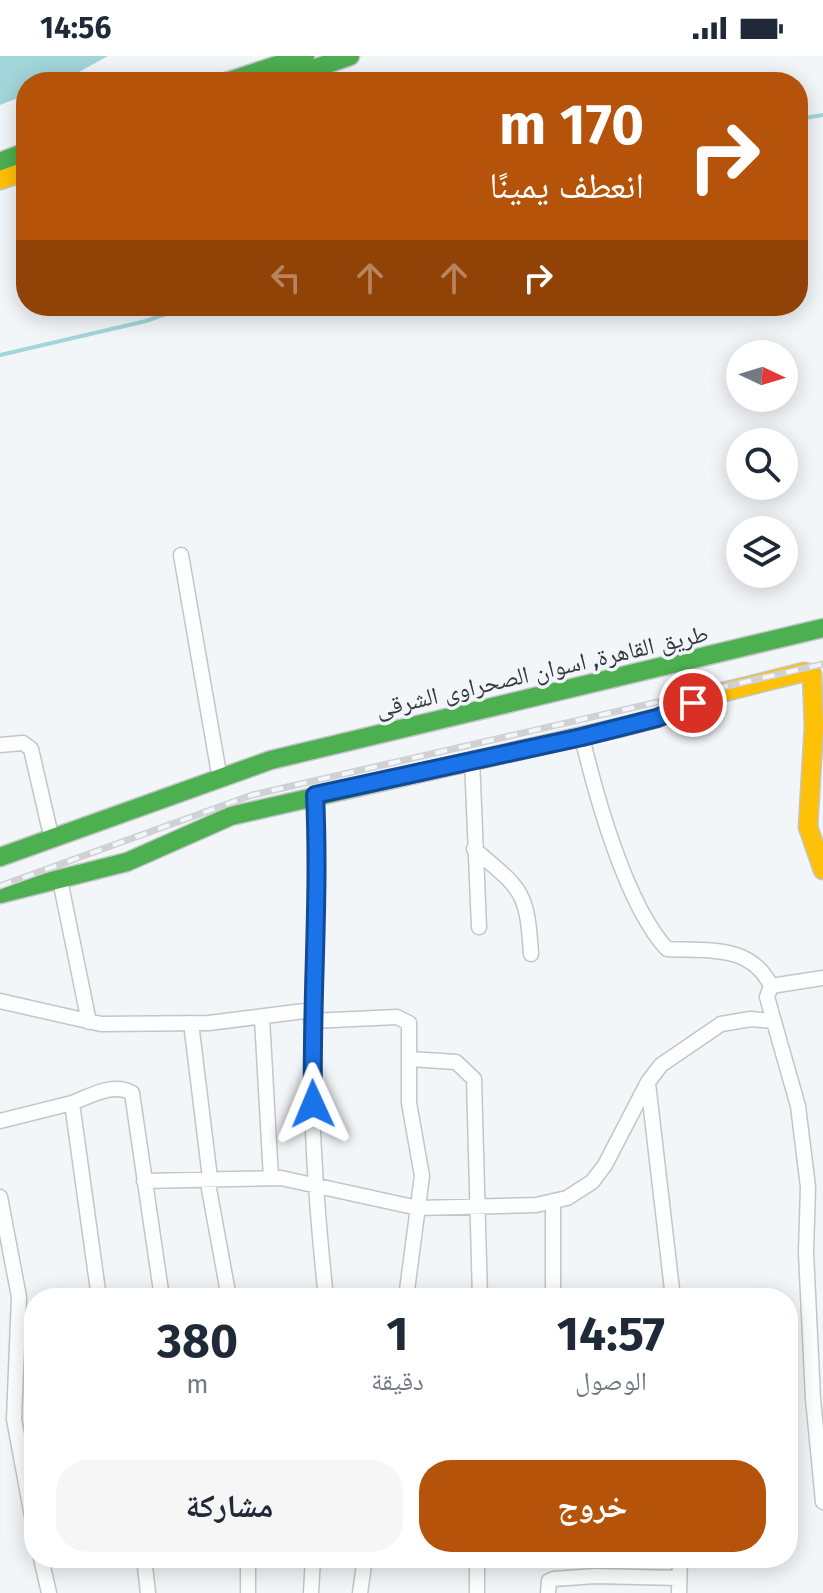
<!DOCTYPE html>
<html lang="ar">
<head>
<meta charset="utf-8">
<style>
	body { margin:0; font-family:"Fira Sans","Noto Naskh Arabic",sans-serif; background:#f6f6f7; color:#1f2937; direction:rtl; height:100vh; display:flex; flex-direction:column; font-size:30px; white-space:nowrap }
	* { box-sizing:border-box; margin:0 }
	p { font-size:26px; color:#747a83 }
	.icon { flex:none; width:44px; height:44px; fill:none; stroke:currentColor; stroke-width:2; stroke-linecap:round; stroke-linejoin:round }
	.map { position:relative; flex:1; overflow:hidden; direction:ltr }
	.details { position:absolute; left:24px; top:1232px; width:774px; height:280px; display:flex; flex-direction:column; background:#fff; border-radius:32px; box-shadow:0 4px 20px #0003; direction:rtl }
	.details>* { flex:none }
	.guide { position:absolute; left:16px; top:16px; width:792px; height:244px; border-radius:32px; box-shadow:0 4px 20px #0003; direction:rtl; background:#b45309; color:#fff; overflow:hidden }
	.needle { width:52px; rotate:94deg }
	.fabs { position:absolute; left:726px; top:284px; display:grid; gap:16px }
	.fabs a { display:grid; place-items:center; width:72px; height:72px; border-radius:50%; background:#fff; box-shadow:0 4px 20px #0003; font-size:40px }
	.pin { position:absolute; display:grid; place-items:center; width:68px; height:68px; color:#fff; margin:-34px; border:4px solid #fff; border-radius:50%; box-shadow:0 2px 8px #0007 }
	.me { position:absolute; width:88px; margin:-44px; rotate:359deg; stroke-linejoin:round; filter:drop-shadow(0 0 6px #0008) }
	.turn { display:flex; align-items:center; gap:28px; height:168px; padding:0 32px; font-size:36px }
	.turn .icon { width:104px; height:104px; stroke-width:2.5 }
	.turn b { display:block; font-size:56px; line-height:68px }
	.lanes { display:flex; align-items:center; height:76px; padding:0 32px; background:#0003; justify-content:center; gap:40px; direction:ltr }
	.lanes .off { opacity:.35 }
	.eta { display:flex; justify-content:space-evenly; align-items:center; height:136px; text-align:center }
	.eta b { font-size:48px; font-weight:700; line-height:56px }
	.cta { display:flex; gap:16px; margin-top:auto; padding:16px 32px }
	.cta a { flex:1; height:92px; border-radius:32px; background:#b45309; color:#fff; font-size:32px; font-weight:700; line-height:92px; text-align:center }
	.cta a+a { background:#f6f6f7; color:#1f2937 }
	.status { display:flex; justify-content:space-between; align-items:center; height:56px; padding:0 40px; background:#fff; direction:ltr }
	.status svg { height:22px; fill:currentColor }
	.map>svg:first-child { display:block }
	.water { fill:#a2d6db }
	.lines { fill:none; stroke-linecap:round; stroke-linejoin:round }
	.stream { stroke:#a2d6db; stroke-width:4 }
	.street-casing { stroke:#c3c5c8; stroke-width:17 }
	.fast-casing { stroke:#c3c5c8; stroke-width:21 }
	.slow-casing { stroke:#c3c5c8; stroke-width:21 }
	.street { stroke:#fdfefe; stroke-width:14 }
	.fast { stroke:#4caf50; stroke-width:18 }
	.slow { stroke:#ffc107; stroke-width:18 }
	.rail-casing { stroke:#d1d1d3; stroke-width:7 }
	.rail { stroke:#f0f6fc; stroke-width:4; stroke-dasharray:12; stroke-linecap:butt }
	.route-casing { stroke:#114b97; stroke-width:20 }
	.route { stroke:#1a73e8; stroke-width:14 }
	.labels { text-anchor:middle; stroke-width:7; stroke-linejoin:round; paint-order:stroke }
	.street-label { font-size:24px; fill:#353739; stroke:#f0f6fc }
</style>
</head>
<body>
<div class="status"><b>14:56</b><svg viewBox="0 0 49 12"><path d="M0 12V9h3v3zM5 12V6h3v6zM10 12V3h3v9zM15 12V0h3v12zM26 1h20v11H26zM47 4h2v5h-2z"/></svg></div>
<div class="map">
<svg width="823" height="1537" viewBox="0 0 823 1537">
	<rect width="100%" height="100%" fill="#f3f6f9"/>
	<path class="water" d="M 0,0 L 108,0 L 61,26 L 26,26 L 26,39 L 0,49 Z"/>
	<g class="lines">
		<path class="stream" d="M 798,63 L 823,59
			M 0,299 L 146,265 L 188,250"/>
		<defs>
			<path id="street" d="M 181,499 L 218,712
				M 582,681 C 596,740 626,849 667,893 C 707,895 751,888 771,930
				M 0,689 L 23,687 L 31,693 L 49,771
				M 472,703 L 479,871
				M 315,739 C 318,814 314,888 312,963 C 309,1056 316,1149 326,1242
				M 474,793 C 522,834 527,834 531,898
				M 60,824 L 89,966
				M 823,922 L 771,930 L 767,941 L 798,1050 L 808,1131 L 806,1196 L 813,1343 L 823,1446
				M 0,945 L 101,968 L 209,967 L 312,954
				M 262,962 L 271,1122
				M 311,965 L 397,961 L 409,967 L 409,1047 L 422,1120 L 406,1242
				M 191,967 L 210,1122
				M 410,1003 L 456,1006 L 474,1023 L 480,1242
				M 648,1027 L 673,1242
				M 72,1047 C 90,1040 114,1026 132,1037 L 162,1242
				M 0,1065 L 72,1047 L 99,1242
				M 207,1122 L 229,1242
				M 144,1125 L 281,1122 L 418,1152 L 536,1149 L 567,1142 L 592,1126 L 605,1109 L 648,1026 L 661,1009 L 721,968 L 751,963 L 773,965
				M 0,1141 L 19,1241 L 14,1363 L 34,1471
				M 553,1242 L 553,1145
				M 41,1502 L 49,1537
				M 144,1502 L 148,1537
				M 248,1537 L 248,1502
				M 311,1537 L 313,1502
				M 360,1537 L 365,1502
				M 477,1537 L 477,1502
				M 548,1537 L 549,1525 L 554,1523 L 595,1520 L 679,1522
				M 679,1537 L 680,1502"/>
			<path id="fast" d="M 226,26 L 305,0
				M 276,26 L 350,0
				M 0,106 L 26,96
				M 0,801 L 271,704 L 823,572
				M 0,838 L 127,806 L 231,760 L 622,671"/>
			<path id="slow" d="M 0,124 L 26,115
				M 622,671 L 657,662 L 712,639 L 804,616 L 812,618 L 814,670 L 808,771 L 823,814"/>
		</defs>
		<use href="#street" class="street-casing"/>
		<use href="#fast" class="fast-casing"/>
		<use href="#slow" class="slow-casing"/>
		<use href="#street" class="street"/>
		<use href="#fast" class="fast"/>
		<use href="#slow" class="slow"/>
		<defs>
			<path id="rail" d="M 0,830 L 252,739 L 823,608"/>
		</defs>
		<use href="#rail" class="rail-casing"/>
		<use href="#rail" class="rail"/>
	</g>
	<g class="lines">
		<defs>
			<path id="route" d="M 313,1048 C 311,945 320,842 315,739 L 582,681 L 657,662 L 693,647"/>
		</defs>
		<use href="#route" class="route-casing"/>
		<use href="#route" class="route"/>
	</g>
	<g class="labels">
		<g class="street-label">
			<text transform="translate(542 615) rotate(-13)" y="8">طريق القاهرة, اسوان الصحراوى الشرقى</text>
		</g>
	</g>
</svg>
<div class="fabs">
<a><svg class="needle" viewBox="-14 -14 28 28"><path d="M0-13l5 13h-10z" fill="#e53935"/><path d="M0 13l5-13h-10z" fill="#747a83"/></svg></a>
<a><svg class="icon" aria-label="search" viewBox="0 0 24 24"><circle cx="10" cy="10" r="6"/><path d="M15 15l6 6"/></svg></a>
<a><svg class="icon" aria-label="layers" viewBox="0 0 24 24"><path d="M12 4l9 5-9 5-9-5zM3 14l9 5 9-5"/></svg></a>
</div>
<div class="pin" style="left:693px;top:647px;background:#d93025"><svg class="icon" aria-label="arrive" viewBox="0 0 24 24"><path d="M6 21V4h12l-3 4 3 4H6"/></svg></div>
<svg class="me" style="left:313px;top:1048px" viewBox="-20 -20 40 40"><path d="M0-17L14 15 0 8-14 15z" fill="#1a73e8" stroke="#fff" stroke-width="4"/></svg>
<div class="guide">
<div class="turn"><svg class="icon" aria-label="right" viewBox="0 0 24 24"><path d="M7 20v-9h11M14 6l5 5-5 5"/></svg><div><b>170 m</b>انعطف يمينًا</div></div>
<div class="lanes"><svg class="icon off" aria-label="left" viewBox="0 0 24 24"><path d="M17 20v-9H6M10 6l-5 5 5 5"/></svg><svg class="icon off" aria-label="ahead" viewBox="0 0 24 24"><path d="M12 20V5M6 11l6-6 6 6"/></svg><svg class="icon off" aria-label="ahead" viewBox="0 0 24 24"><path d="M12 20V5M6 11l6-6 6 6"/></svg><svg class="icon" aria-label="right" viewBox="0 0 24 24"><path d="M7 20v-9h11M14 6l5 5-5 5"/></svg></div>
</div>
<section class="details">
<div class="eta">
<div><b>14:57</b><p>الوصول</p></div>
<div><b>1</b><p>دقيقة</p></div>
<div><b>380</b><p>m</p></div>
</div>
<div class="cta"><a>خروج</a><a>مشاركة</a></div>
</section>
</div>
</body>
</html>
